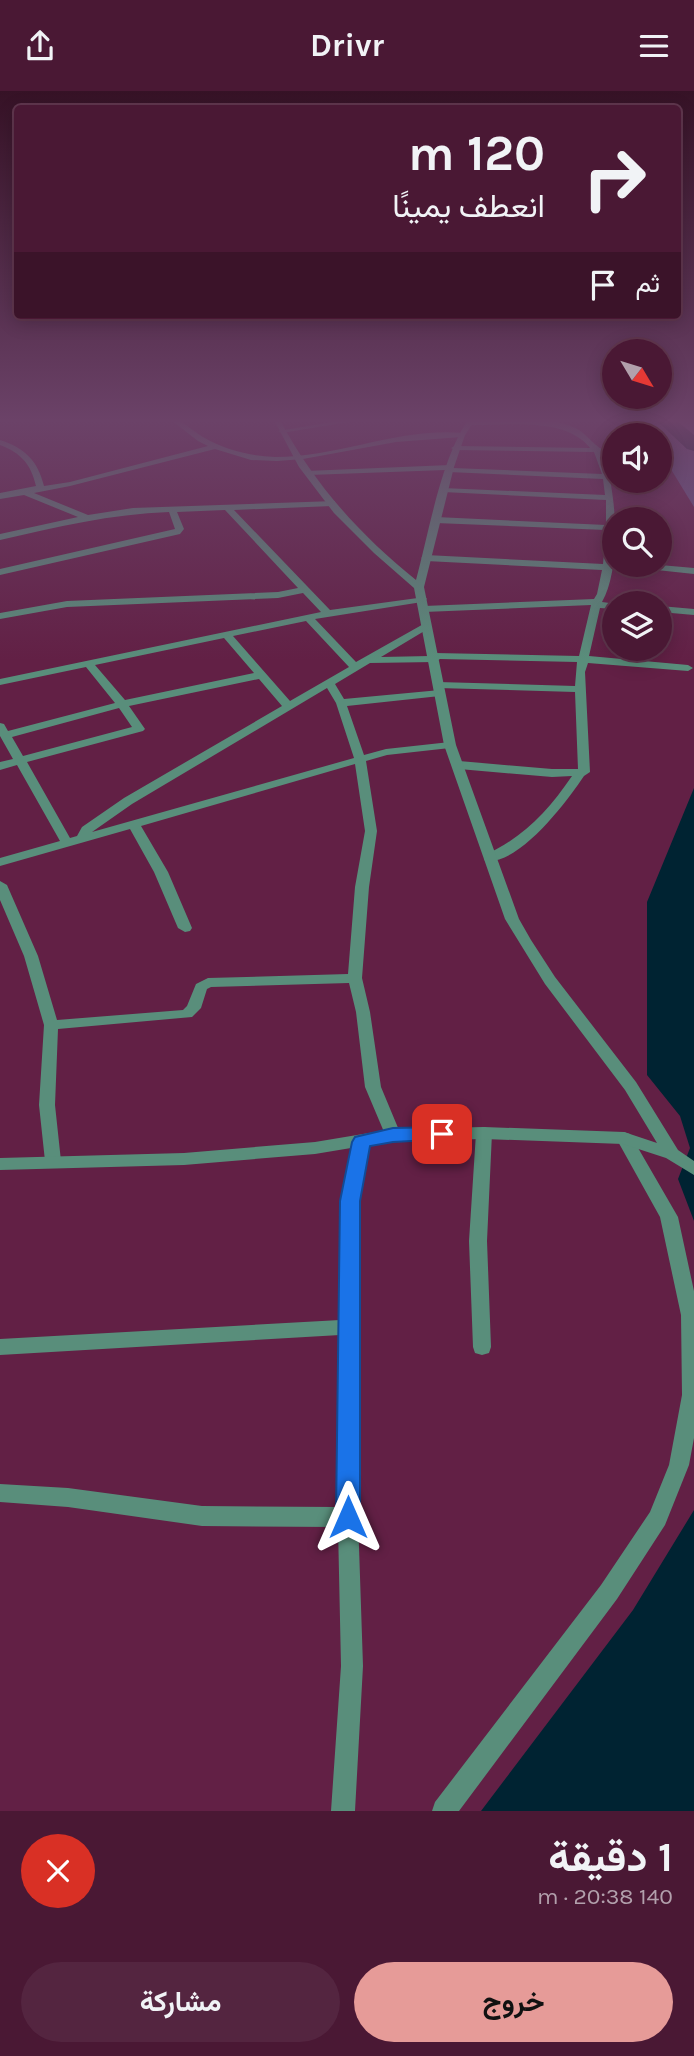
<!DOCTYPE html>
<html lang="ar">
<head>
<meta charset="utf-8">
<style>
	body { margin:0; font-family:Karla,Vazirmatn,sans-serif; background:#542540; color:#f1f3f6; direction:rtl; height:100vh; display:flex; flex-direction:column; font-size:26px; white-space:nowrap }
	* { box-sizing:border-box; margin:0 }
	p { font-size:23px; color:#b2a0ac }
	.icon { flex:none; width:38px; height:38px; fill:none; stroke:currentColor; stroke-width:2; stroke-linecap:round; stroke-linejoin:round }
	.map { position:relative; height:1720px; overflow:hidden; direction:ltr }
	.side { display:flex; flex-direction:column; background:#4a1834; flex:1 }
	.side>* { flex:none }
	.guide { position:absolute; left:14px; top:14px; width:667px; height:214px; border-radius:7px; box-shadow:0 4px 18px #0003,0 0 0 2px #61374f; direction:rtl; background:#4a1834; color:#f1f3f6; overflow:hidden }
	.needle { width:46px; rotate:128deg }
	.controls { position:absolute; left:602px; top:248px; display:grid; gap:14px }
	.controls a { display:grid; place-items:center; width:70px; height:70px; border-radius:50%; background:#4a1834; box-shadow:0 4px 18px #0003,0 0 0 2px #61374f; font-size:35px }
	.pin { position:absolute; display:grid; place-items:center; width:60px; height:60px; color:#fff; margin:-30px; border-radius:14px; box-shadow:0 4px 10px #0006 }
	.me { position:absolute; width:77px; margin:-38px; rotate:0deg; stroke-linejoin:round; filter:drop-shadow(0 0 5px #0008) }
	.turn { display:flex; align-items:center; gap:24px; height:147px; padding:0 21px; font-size:32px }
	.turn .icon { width:91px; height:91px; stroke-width:2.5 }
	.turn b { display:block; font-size:49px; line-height:60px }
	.then { display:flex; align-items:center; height:66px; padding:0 21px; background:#0003; gap:14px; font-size:26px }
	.round { display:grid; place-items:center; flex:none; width:74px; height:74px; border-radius:37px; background:#542540 }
	.headline { display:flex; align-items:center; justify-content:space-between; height:119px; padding:0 21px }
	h1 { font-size:42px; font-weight:700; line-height:52px }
	.action { display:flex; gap:14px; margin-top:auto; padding:14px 21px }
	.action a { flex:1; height:80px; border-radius:42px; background:#e69b98; color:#111; font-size:28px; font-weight:700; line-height:80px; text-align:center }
	.action a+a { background:#542540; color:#f1f3f6 }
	header { display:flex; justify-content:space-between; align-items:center; height:91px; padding:0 21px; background:#4a1834; font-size:32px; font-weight:700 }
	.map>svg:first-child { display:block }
	.green { fill:#65608d }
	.water { fill:#002332 }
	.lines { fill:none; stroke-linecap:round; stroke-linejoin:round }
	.river { fill:#002332; fill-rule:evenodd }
	.minor { fill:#598e7b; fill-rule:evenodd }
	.tertiary { fill:#598e7b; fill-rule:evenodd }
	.route { fill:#1a73e8; stroke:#114b97; stroke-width:2 }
</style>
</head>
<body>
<header><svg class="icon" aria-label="menu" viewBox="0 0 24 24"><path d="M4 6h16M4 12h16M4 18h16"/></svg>Drivr<svg class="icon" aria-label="share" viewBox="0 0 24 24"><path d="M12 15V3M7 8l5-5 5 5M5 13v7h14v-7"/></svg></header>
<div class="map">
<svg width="694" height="1720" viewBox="0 0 694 1720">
	<rect width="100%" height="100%" fill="#622045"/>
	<path class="green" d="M 624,329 L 694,329 L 694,416 L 669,375 L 660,365 L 660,345 L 640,345 Z"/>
	<path class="water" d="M 694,697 L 694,1130 L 678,1088 L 690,1057 L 680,1025 L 647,984 L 647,811 Z
		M 694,1419 L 694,1720 L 481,1720 L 633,1519 Z"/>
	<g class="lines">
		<path class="river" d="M 656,329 L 676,329 L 694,344 L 694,360 L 687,358 Z"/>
		<path class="minor" d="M 171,329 C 184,329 192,340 203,346 C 225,359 250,365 275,366 C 339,366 400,336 464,342 L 464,346 L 461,346 L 396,351 L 303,368 L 277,370 L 251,369 L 215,358 L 70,395 L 34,402 L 88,424 L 133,417 L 335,410 L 335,414 L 332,415 L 234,419 L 330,519 L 425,506 L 427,508 L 422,511 L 315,528 L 356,571 L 427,531 L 431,532 L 431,536 L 381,566 L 430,565 L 435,562 L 579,565 L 591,514 L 424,521 L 419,518 L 424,515 L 594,508 L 597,503 L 602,479 L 426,470 L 421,467 L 426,464 L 603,473 L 606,439 L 436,432 L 432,429 L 436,426 L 606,434 L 606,409 L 443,401 L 439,399 L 443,397 L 605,404 L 603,388 L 449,381 L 445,379 L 309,384 L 305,382 L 306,380 L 450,374 L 453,377 L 602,383 L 594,361 L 455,359 L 451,357 L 455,355 L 590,357 C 565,325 506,335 469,334 L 465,332 L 469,330 C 497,330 549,325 573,336 C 586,341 592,353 603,359 L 602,361 C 617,397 622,476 602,511 L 617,513 L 614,513 L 614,518 L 600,517 L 589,565 L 688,574 L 693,577 L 688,580 L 588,572 L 585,581 L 590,681 L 584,685 C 568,709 519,775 485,770 L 484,767 L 485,764 C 524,746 548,720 572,685 L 552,686 L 459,678 L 453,674 L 459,670 L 552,678 L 578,678 L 575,601 L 438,597 L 433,594 L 438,591 L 575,595 L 577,571 L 440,568 L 435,571 L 370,572 L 335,593 L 344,608 L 440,599 L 445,602 L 440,605 L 347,615 L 364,664 L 386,658 L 450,651 L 456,654 L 450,657 L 387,664 L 366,670 L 377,740 L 369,796 L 362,887 L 370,921 L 381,996 L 401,1044 L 399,1048 L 387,1048 L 365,996 L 356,921 L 349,892 L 211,896 L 207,898 L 201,917 L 192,926 L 58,938 L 55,1014 L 61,1070 L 59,1074 L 53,1076 L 47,1074 L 45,1070 L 39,1014 L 44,934 L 24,865 L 0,809 L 0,790 L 7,794 L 38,865 L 57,929 L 183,919 L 187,915 L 196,893 L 208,887 L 348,883 L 355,796 L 365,740 L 355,673 L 141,735 L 168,781 L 192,837 L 190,840 L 185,841 L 178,837 L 154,781 L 130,738 L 0,775 L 0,767 L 60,750 L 17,674 L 0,679 L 0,671 L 13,668 L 0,645 L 0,632 L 4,633 L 8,640 L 115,612 L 86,576 L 0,594 L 0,588 L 321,521 L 303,502 L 278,507 L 67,516 L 0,528 L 0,522 L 67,510 L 278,501 L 298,497 L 225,419 L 177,421 L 184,438 L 180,443 L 0,484 L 0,478 L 175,438 L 169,421 C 111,423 56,436 0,449 L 0,443 L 78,426 L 24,404 L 0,408 L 0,402 L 36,395 C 31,373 21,362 0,354 L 0,349 C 25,357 38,370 44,395 L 70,391 L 208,355 L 198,350 ZM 306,530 L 349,576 L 290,610 L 233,545 ZM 224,547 L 254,582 L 125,609 L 95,574 ZM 259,588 L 282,615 L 124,707 L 82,736 L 77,745 L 70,747 L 27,671 L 143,640 L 145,638 L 129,615 ZM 327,597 L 336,612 L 354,667 L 92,741 L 132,713 ZM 119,617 L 132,636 L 23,665 L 12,646 Z
			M 344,329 L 360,329 L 282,342 L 278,340 Z
			M 634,474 L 660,474 L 694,477 L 694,483 L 638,477 Z
			M 660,515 L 694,518 L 694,524 L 660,521 Z
			M 484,1036 L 490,1038 L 492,1042 L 487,1150 L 491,1256 L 489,1262 L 482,1264 L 475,1262 L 473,1256 L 469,1150 L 476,1042 L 478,1038 Z
			M 624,1041 L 630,1043 L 678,1126 L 694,1200 L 694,1347 L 689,1374 L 665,1434 L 617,1508 L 459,1720 L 432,1720 L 435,1711 L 601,1494 L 650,1421 L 669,1374 L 682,1304 L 681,1224 L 660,1126 L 616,1047 L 618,1043 Z
			M 361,1045 L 367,1047 L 369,1051 L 359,1110 L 358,1426 L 363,1575 L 355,1720 L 331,1720 L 341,1575 L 338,1436 L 202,1435 L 68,1416 L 0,1411 L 0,1393 L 68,1397 L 202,1415 L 338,1416 L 340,1244 L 0,1264 L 0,1248 L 340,1229 L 341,1110 L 353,1051 L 355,1047 Z"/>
		<path class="tertiary" d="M 274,329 L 280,329 C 314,393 360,444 416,489 C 429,441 441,368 468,329 L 475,329 L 465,344 L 454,376 L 424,496 L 456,654 L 519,828 L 531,849 L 555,886 L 636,991 L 678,1059 L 694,1070 L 694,1084 L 666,1067 L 623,1053 L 484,1048 L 393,1050 L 315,1063 L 184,1074 L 0,1079 L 0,1067 L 184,1062 L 315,1051 L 393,1038 L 484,1036 L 624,1041 L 657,1052 L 625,999 L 545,893 L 505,828 L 444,654 L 414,497 L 374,462 L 334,422 L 299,376 Z"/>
	</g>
	<linearGradient id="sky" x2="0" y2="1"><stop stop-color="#361226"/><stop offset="0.58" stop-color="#6b4268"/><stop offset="1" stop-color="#6b4268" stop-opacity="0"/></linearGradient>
	<rect width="694" height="569" fill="url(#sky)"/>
	<path class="route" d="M 442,1036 L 448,1038 L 451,1043 L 448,1048 L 393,1051 L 370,1055 L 360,1110 L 360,1426 L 356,1434 L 348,1437 L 339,1434 L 336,1426 L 340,1110 L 352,1051 L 355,1046 L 393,1037 Z"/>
</svg>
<div class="controls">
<a><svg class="needle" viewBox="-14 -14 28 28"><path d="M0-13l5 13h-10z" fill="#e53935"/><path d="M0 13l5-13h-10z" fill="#b2a0ac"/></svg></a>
<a><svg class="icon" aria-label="sound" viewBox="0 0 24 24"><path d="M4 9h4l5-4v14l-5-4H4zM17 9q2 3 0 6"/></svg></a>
<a><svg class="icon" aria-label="search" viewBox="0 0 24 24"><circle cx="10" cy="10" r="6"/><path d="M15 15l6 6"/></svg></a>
<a><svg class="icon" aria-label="layers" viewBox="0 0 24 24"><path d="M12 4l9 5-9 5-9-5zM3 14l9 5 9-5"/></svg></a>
</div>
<div class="pin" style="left:442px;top:1043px;background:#d93025"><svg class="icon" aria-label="arrive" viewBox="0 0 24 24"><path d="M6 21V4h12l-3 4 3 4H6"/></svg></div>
<svg class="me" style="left:348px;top:1426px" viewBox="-20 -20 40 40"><path d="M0-17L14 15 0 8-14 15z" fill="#1a73e8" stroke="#fff" stroke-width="4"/></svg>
<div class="guide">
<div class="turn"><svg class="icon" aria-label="right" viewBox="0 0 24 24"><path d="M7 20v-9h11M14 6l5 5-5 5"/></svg><div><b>120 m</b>انعطف يمينًا</div></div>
<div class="then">ثم<svg class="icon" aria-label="arrive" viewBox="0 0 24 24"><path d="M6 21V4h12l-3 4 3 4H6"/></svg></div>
</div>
</div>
<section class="side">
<div class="headline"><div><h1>1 دقيقة</h1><p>140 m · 20:38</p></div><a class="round" style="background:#d93025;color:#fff"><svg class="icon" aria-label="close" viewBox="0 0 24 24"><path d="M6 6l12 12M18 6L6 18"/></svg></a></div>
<div class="action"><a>خروج</a><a>مشاركة</a></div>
</section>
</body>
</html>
